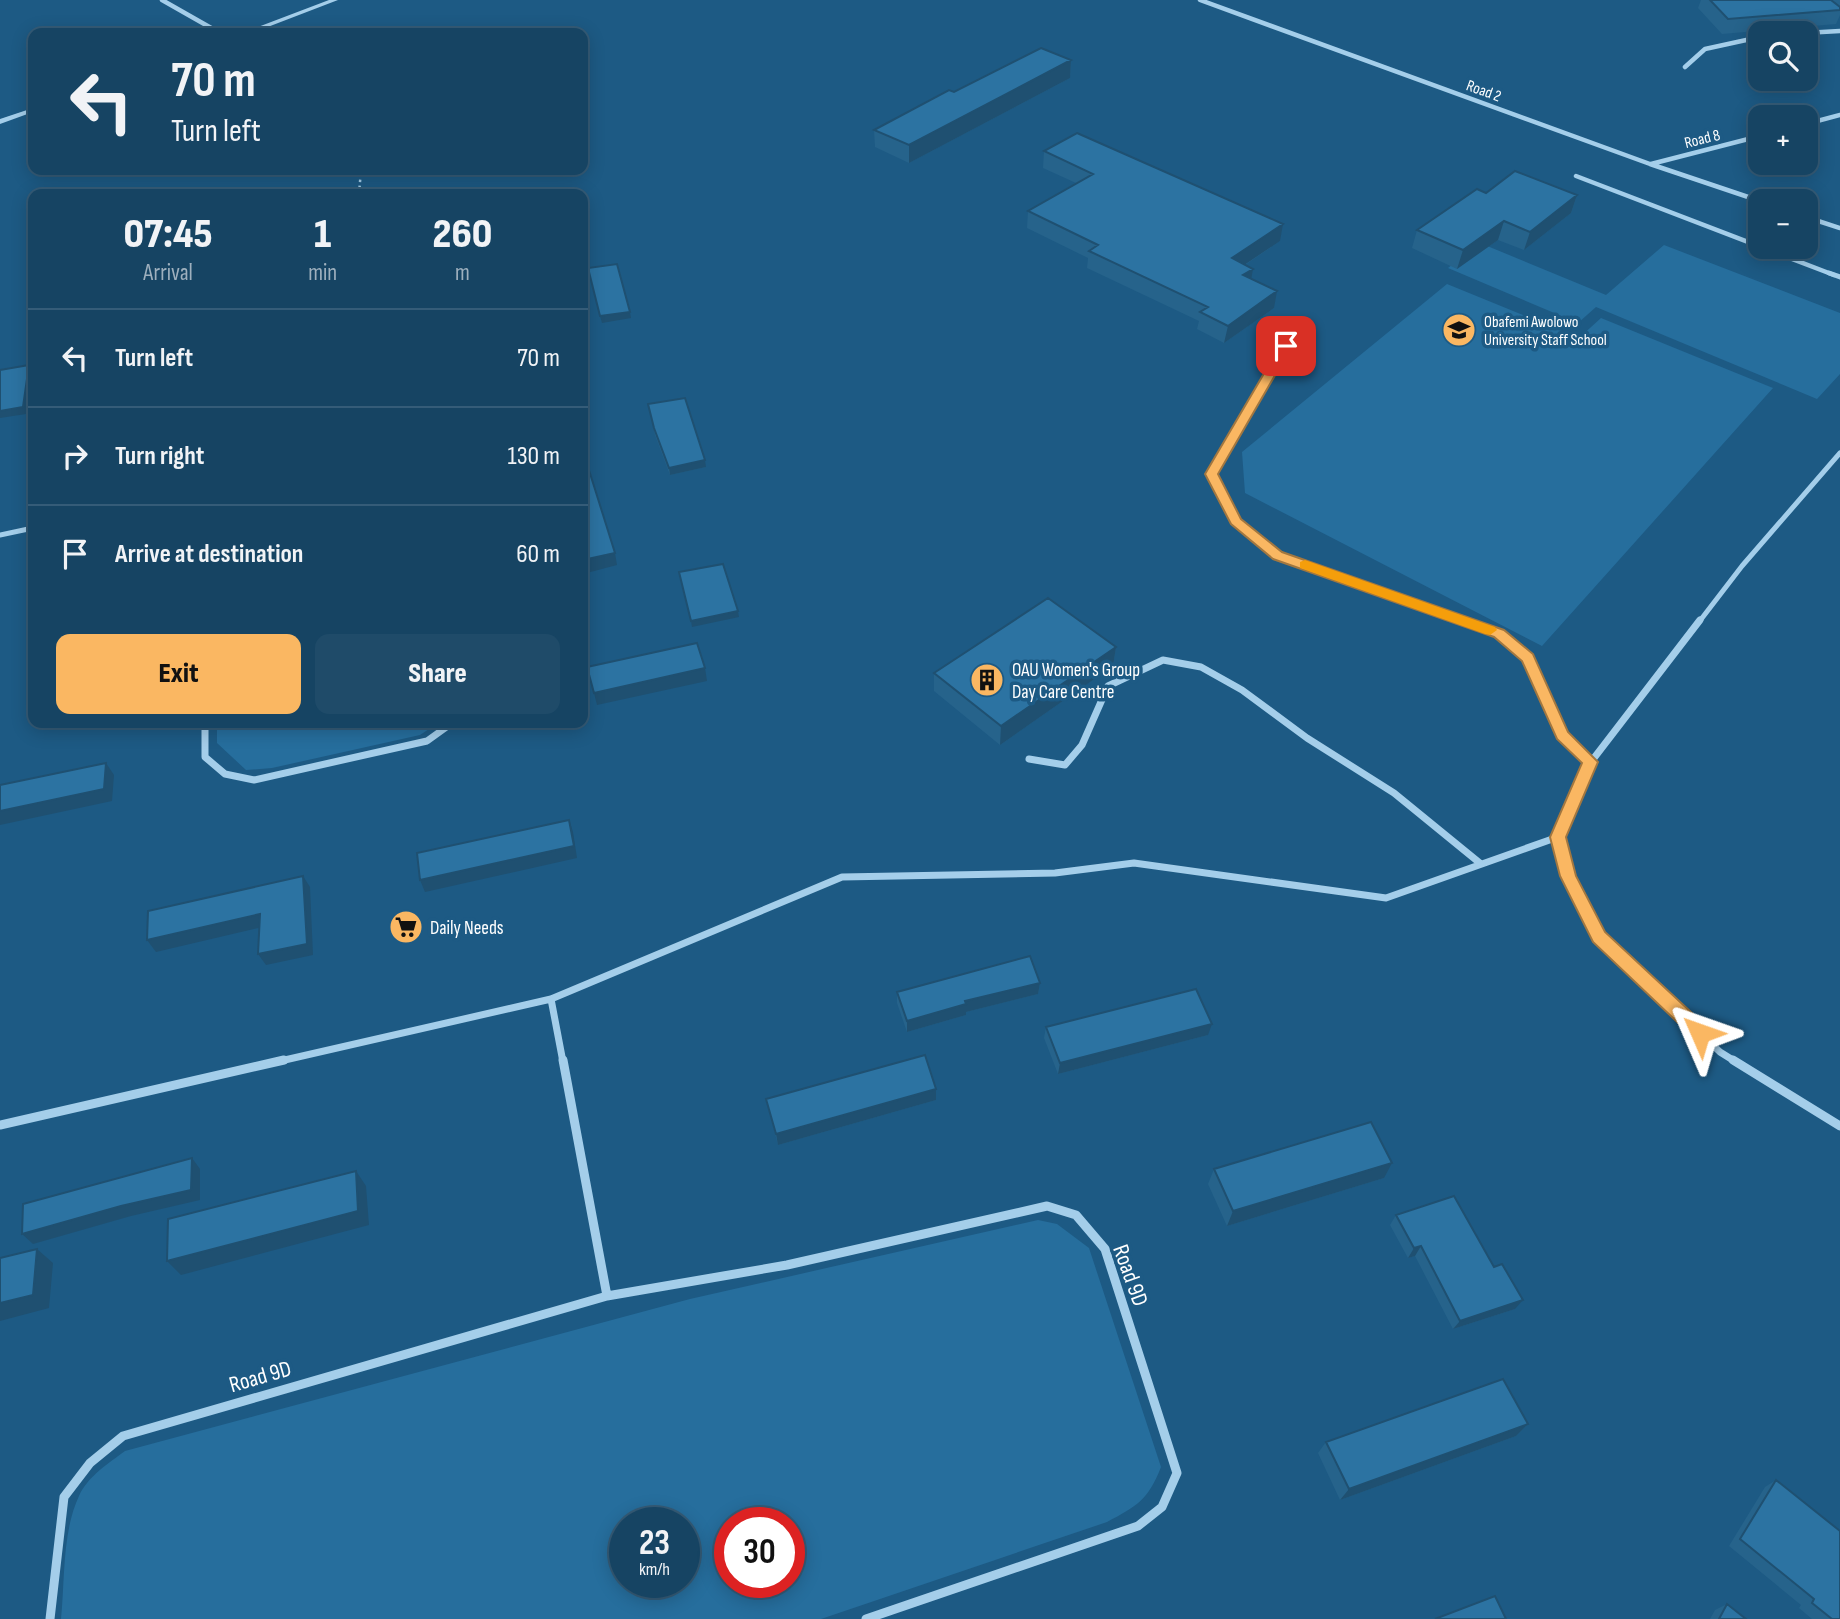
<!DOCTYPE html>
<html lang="en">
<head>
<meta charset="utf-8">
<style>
	body { margin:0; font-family:"Sofia Sans Condensed",sans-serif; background:#1f4b69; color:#f1f3f6; height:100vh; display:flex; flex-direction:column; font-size:26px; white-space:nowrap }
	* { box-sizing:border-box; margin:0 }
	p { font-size:23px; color:#9eb0be }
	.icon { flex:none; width:38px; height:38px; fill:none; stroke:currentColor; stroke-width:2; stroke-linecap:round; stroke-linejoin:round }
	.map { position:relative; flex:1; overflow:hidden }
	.details { position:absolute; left:28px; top:189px; width:560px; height:539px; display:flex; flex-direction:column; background:#164463; border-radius:14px; box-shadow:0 4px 18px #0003,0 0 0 2px #355c78 }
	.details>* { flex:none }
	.banner { position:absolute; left:28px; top:28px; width:560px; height:147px; border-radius:14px; box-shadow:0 4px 18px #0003,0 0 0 2px #355c78; background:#164463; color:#f1f3f6; overflow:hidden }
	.controls { position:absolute; left:1748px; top:21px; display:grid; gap:14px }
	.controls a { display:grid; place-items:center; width:70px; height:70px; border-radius:14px; background:#164463; box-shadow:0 4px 18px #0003,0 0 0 2px #355c78; font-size:35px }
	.speed { position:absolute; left:609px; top:1507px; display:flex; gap:14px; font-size:35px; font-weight:700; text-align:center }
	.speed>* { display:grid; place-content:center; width:91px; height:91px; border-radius:50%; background:#164463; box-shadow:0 4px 18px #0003,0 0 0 2px #355c78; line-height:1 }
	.speed small { font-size:18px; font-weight:400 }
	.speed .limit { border:10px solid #d22; background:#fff; color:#111 }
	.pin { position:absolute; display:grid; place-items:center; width:60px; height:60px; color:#fff; margin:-30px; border-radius:14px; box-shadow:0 4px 10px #0006 }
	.me { position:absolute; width:77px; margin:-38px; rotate:313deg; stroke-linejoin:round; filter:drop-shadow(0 0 5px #0008) }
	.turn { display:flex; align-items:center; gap:24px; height:147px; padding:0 28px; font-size:32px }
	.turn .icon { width:91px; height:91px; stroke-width:2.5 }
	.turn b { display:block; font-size:49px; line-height:60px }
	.eta { display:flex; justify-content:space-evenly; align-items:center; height:119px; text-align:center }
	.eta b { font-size:42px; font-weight:800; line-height:49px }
	.primary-button { display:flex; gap:14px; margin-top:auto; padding:14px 28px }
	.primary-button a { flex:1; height:80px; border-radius:14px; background:#fab762; color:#111; font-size:28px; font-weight:800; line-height:80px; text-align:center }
	.primary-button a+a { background:#1f4b69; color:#f1f3f6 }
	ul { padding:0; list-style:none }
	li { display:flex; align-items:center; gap:21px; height:98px; padding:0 28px; border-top:2px solid #355c78 }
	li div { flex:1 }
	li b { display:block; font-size:26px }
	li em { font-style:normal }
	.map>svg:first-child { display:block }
	.green { fill:#266e9d; fill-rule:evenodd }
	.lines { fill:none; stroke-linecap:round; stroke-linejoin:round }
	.path { stroke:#a4ceea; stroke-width:2.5; stroke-dasharray:2.5 3.5; stroke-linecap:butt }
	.minor-far3 { stroke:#a4ceea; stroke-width:4.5 }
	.minor-far2 { stroke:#a4ceea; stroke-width:5 }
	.minor-far1 { stroke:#a4ceea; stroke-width:7 }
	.minor { stroke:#a4ceea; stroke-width:9 }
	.tertiary { fill:#a4ceea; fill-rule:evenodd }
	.wall { fill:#26638b }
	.shaded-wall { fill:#1f5071 }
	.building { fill:#2c73a2; stroke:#1f5071; stroke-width:2 }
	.route { fill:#fab762; stroke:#a27740; stroke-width:2 }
	.slow { fill:#f59e0b }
	.labels { text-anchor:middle; stroke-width:7; stroke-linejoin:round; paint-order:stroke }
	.far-street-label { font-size:16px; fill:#fff; stroke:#1d5a84 }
	.far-poi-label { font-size:16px; fill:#fff; stroke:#1d5a84; text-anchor:start }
	.poi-label { font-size:19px; fill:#fff; stroke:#1d5a84; text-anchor:start }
	.near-street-label { font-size:23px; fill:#fff; stroke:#1d5a84 }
</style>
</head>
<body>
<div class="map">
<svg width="1840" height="1619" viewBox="0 0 1840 1619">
	<rect width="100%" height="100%" fill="#1d5a84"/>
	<path class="green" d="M 1480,243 L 1606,295 L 1664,245 L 1840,313 L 1840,374 L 1817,399 L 1596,307 L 1578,323 L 1448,268 Z
		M 1447,284 L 1579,338 L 1601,318 L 1773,388 L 1542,646 L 1245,493 L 1242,452 Z
		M 217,723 L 438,723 L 420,735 L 272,768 L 246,770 L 217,743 Z
		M 1038,1220 L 1057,1224 L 1089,1248 L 1161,1467 C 1148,1500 1137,1506 1107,1522 L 821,1619 L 61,1619 C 65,1580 62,1532 79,1496 C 88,1476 109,1463 125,1451 L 690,1299 ZM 625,1522 L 684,1522 L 684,1582 L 625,1582 ZM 730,1522 L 789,1522 L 789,1582 L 730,1582 Z"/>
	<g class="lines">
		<path class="path" d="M 359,194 L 361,170"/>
		<path class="minor-far3" d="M 162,0 L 220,33
			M 1200,0 L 1650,164 L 1760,201
			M 1804,33 L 1840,31
			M 1685,67 L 1705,49 L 1760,37
			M 1806,124 L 1840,115
			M 1651,164 L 1760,136
			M 1576,176 L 1834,275
			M 1806,217 L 1840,228"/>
		<path class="minor-far2" d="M 1829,273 L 1840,277
			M 1299,323 L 1212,474 L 1236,521 L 1278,555 L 1465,622
			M 0,535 L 33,528
			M 1699,622 L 1742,566 L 1840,453"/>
		<path class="minor-far1" d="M 1460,620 L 1499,634 L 1528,658 L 1562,735 L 1591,762
			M 1700,620 L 1591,762 L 1558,837 L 1568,876 L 1599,937 L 1720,1052 L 1736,1062
			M 205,723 L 205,757 L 225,774 L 254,780 L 427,741 L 452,723
			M 1029,759 L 1065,765 L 1082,745 L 1108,686 L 1163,660 L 1201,667 L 1242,690 L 1307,738 L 1394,793 L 1481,864
			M 551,999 L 563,1062
			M 276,1062 L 551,999 L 842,877 L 1055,873 L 1134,863 L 1386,898 L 1558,837"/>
		<path class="minor" d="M 563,1060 L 607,1296
			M 1733,1060 L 1840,1126
			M 0,1125 L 284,1060
			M 50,1619 L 64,1497 L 90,1463 L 123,1436 L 607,1296 L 787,1265 L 1047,1206 L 1076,1215 L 1105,1249 L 1177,1473 L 1162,1507 L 1138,1526 L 866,1619"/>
		<path class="tertiary" d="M 329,0 L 338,0 L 252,33 L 242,33 Z
			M 33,108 L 33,112 L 0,124 L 0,119 Z"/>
	</g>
	<path class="wall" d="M 1701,0 L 1840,0 L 1840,15 L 1836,24 L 1722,34 L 1698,8 Z
		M 1071,60 L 1070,78 L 909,163 L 875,147 L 874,130 L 954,92 Z
		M 1044,151 L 1280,241 L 1245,265 L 1251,279 L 1274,308 L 1224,343 L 1197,329 L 1199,321 L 1087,268 L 1088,258 L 1027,228 L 1028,211 L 1076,183 L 1043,168 Z
		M 1486,193 L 1577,195 L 1571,213 L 1524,250 L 1498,240 L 1457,269 L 1412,248 L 1417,230 Z
		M 648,404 L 706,467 L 670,475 L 655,435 Z
		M 1116,647 L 1113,666 L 1000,745 L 934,691 L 934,673 Z
		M 1040,983 L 1038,994 L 966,1012 L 966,1015 L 907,1032 L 897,1003 L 897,992 Z
		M 1046,1027 L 1208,1035 L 1058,1074 L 1044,1038 Z
		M 936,1089 L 936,1100 L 778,1145 L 766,1099 Z
		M 1214,1169 L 1384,1178 L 1227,1226 L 1208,1184 Z
		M 1396,1215 L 1494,1267 L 1515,1309 L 1453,1329 L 1415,1256 L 1408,1258 L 1390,1225 Z
		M 1528,1424 L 1516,1436 L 1340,1500 L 1318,1453 L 1326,1442 Z
		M 1776,1480 L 1840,1619 L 1812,1619 L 1799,1608 L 1801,1605 L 1729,1546 L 1765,1487 Z
		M 1727,1604 L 1746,1619 L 1710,1619 L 1715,1610 Z"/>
	<path class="shaded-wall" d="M 1071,60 L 1070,78 L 909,163 L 909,145 Z
		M 1577,195 L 1571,213 L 1524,250 L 1530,232 Z
		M 1504,221 L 1498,240 L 1457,269 L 1463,250 Z
		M 1283,224 L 1280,241 L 1229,275 L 1232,258 Z
		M 1253,269 L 1250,286 L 1243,275 Z
		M 1277,291 L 1274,308 L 1224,343 L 1228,326 Z
		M 630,312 L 631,318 L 602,323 L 600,316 Z
		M 29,365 L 32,372 L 26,414 L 0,418 L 0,411 Z
		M 705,460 L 706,467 L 670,475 L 669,468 Z
		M 615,553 L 617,565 L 583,574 L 583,560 Z
		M 738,611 L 739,617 L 692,627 L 691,621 Z
		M 1116,647 L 1113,666 L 1000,745 L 1001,726 Z
		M 705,668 L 707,681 L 597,705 L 594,693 Z
		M 106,763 L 114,775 L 112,801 L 0,825 L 0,811 Z
		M 569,820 L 573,832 L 577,858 L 425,892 L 420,880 Z
		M 303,876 L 310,887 L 313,955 L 266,965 L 258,954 Z
		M 260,914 L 267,926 L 156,952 L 147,940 Z
		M 1040,983 L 1038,994 L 966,1012 L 966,1015 L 907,1032 L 907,1021 L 965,1001 Z
		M 1212,1024 L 1208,1035 L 1058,1074 L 1060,1063 Z
		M 936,1089 L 936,1100 L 778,1145 L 776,1134 Z
		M 192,1158 L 200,1169 L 200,1200 L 131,1216 L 33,1244 L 22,1234 Z
		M 1392,1163 L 1384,1178 L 1227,1226 L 1233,1211 Z
		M 356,1171 L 366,1186 L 369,1225 L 181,1275 L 167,1261 Z
		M 1421,1246 L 1415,1256 L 1408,1258 L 1414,1248 Z
		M 37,1249 L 53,1263 L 49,1308 L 0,1321 L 0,1303 Z
		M 1523,1300 L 1515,1309 L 1453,1329 L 1460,1321 Z
		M 1528,1424 L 1516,1436 L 1340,1500 L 1349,1489 Z"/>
	<path class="building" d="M 1710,0 L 1832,0 L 1831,0 L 1840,7 L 1840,10 L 1728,19 Z
		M 1041,48 L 1071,60 L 909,145 L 874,130 L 949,90 L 954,92 Z
		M 1077,133 L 1283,224 L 1232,258 L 1253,269 L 1243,275 L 1277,291 L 1228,326 L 1200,312 L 1208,307 L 1089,251 L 1098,245 L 1028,211 L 1093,174 L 1044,151 Z
		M 1515,171 L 1577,195 L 1530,232 L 1504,221 L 1463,250 L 1417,230 L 1477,189 L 1486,193 Z
		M 617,264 L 630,312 L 600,316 L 588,268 Z
		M 29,365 L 23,407 L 0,411 L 0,370 Z
		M 685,398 L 705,460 L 669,468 L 654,428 L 648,404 Z
		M 583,451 L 615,553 L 583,560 Z
		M 723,564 L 738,611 L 691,621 L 679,572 Z
		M 1048,598 L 1116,647 L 1001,726 L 934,673 Z
		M 697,643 L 705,668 L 594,693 L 587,667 Z
		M 106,763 L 104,789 L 0,811 L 0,785 Z
		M 569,820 L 574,846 L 420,880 L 417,853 Z
		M 303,876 L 307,944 L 258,954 L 260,914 L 147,940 L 148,911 Z
		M 1030,956 L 1040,983 L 965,1001 L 966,1004 L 907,1021 L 897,992 Z
		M 1196,989 L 1212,1024 L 1060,1063 L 1046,1027 Z
		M 925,1055 L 936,1089 L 776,1134 L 766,1099 Z
		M 1371,1122 L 1392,1163 L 1233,1211 L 1214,1169 Z
		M 192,1158 L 191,1190 L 121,1206 L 22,1234 L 23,1204 Z
		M 356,1171 L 358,1211 L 167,1261 L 168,1219 Z
		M 1454,1196 L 1494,1267 L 1502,1264 L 1523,1300 L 1460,1321 L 1421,1246 L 1414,1248 L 1396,1215 Z
		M 37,1249 L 33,1295 L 0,1303 L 0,1258 Z
		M 1503,1379 L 1528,1424 L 1349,1489 L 1326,1442 Z
		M 1776,1480 L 1840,1531 L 1840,1619 L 1832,1619 L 1812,1603 L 1814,1599 L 1740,1539 Z
		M 1495,1596 L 1506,1619 L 1435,1619 Z
		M 1727,1604 L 1746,1619 L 1719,1619 Z"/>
	<path class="route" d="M 1286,343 L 1292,346 L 1218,474 L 1241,519 L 1282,552 L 1504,630 L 1533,654 L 1568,732 L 1598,762 L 1566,837 L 1576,876 L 1605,932 L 1707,1027 L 1709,1033 L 1707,1038 L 1700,1041 L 1694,1038 L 1593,942 L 1560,876 L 1550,837 L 1582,763 L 1557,739 L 1522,661 L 1494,637 L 1273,559 L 1231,524 L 1205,474 L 1280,346 Z"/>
	<path class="slow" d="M 1305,560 L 1495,627 L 1497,630 L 1490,635 L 1485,634 L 1300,568 L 1300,562 Z"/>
	<defs>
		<symbol id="school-disc" viewBox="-11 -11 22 22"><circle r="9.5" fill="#fab762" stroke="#1d5a84"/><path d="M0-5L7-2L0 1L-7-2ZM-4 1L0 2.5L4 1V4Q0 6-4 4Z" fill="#111"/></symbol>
		<symbol id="building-disc" viewBox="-11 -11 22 22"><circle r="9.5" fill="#fab762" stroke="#1d5a84"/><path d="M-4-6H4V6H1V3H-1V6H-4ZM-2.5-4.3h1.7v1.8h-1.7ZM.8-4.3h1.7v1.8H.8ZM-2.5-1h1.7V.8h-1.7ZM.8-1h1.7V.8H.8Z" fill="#111"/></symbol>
		<symbol id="supermarket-disc" viewBox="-11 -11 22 22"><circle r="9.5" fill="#fab762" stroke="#1d5a84"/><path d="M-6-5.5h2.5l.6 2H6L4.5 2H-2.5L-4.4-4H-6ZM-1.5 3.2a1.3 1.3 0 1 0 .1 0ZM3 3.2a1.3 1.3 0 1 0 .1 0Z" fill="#111"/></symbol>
	</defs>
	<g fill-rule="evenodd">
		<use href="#school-disc" x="1440" y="311" width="38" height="38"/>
		<use href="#building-disc" x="968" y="661" width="38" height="38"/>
		<use href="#supermarket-disc" x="387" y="908" width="38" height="38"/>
	</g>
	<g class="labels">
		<g class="far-street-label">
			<text transform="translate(1484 90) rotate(20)" y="6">Road 2</text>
			<text transform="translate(1702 138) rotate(-14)" y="6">Road 8</text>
		</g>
		<g class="far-poi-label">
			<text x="1484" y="327">Obafemi Awolowo<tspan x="1484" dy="18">University Staff School</tspan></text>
		</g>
		<g class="poi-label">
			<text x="1012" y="676">OAU Women's Group<tspan x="1012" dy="22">Day Care Centre</tspan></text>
			<text x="430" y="934">Daily Needs</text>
		</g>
		<g class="near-street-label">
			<text transform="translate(1131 1275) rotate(70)" y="8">Road 9D</text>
			<text transform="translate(260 1376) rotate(-16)" y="8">Road 9D</text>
		</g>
	</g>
</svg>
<div class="controls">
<a><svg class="icon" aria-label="search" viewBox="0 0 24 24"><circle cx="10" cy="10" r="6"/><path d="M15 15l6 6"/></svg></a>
<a>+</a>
<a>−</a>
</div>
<div class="speed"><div>23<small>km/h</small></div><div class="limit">30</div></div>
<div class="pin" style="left:1286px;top:346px;background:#d93025"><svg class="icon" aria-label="arrive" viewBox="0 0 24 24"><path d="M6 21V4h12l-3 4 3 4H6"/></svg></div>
<svg class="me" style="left:1700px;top:1033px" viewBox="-20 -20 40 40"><path d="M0-17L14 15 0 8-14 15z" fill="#fab762" stroke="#fff" stroke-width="4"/></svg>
<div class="banner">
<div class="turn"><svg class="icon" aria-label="left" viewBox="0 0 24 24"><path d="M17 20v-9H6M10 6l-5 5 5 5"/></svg><div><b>70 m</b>Turn left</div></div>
</div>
<section class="details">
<div class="eta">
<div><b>07:45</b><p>Arrival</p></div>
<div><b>1</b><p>min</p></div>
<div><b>260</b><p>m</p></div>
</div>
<ul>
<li><svg class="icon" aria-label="left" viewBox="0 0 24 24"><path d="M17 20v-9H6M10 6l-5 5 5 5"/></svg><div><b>Turn left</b></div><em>70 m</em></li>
<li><svg class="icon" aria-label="right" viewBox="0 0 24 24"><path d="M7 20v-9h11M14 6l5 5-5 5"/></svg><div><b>Turn right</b></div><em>130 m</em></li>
<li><svg class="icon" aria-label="arrive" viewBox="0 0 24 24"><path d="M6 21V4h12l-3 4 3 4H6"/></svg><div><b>Arrive at destination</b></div><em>60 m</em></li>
</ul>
<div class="primary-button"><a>Exit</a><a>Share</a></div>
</section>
</div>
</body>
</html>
